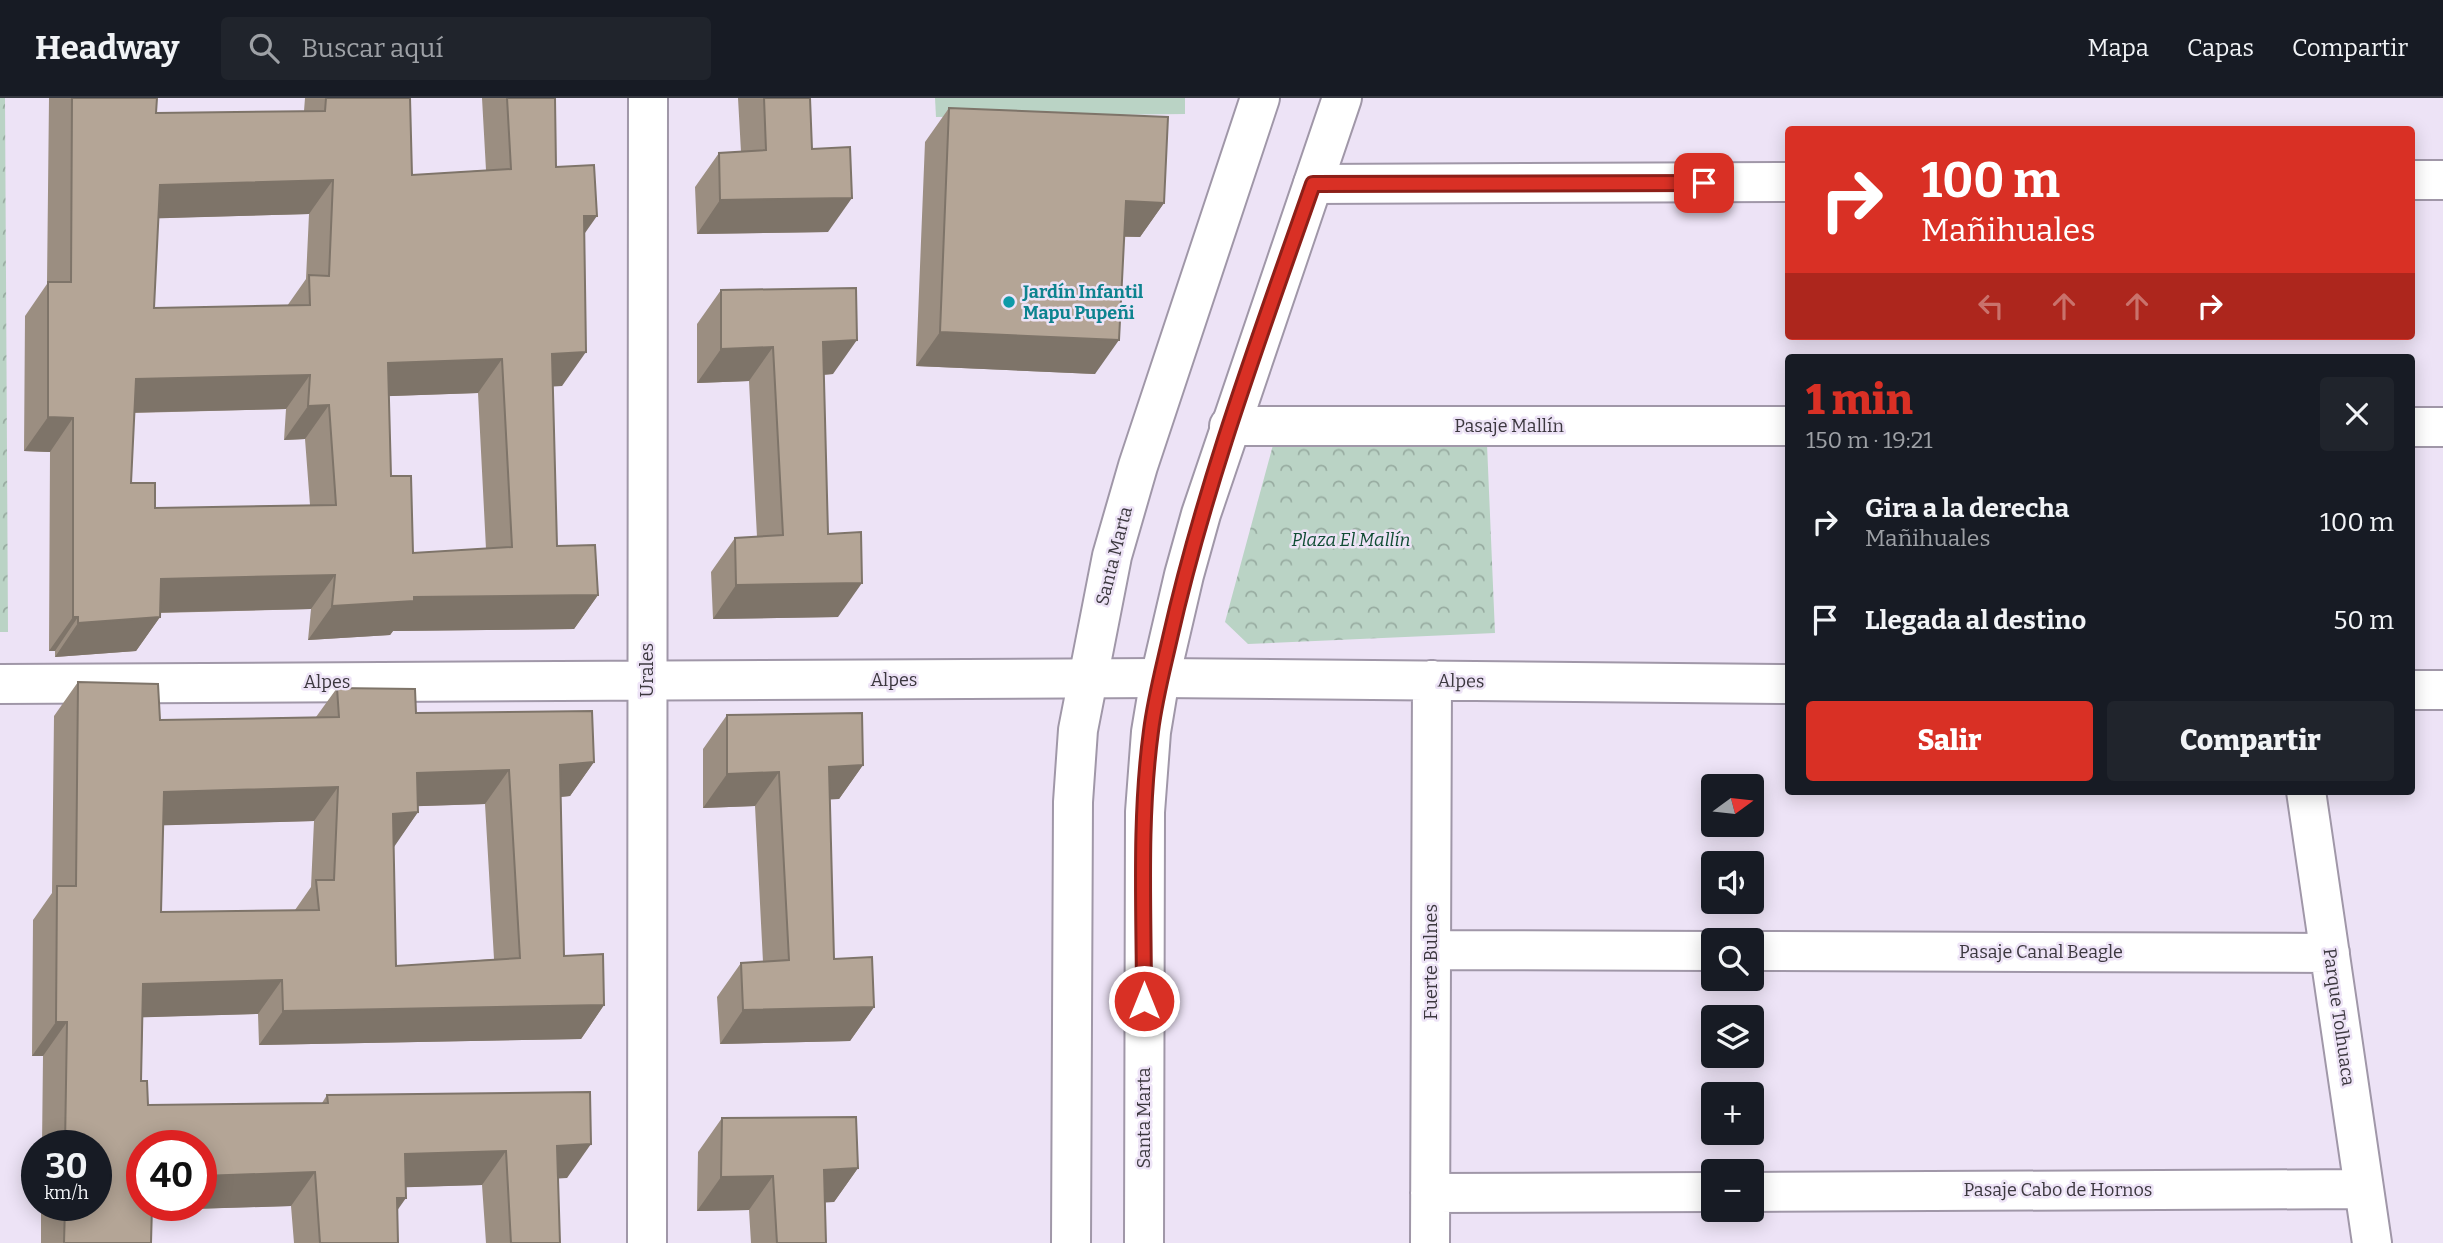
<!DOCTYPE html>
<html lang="es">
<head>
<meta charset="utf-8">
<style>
	body { margin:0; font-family:Bitter,serif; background:#20242c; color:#f1f3f6; height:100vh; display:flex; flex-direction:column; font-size:26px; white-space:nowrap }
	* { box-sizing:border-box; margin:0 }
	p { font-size:23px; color:#9ea1a6 }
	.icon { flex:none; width:38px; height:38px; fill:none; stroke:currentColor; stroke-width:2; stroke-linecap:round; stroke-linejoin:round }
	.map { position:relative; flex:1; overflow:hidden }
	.details { position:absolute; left:1785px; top:256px; width:630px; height:441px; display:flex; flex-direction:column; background:#171b24; border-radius:7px; box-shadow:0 4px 18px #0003 }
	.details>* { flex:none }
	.guide { position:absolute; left:1785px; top:28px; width:630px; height:214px; border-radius:7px; box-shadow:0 4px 18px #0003; background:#d93025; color:#fff; overflow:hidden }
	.needle { width:46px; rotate:75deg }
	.tools { position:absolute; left:1701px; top:676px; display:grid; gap:14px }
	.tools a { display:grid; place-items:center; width:63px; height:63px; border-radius:7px; background:#171b24; box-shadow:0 4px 18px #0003; font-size:35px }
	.speed { position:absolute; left:21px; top:1032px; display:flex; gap:14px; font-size:35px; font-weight:700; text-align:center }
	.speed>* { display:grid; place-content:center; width:91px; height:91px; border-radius:50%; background:#171b24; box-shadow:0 4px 18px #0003; line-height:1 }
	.speed small { font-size:18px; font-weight:400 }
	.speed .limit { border:10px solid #d22; background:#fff; color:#111 }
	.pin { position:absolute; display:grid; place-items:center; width:60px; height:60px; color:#fff; margin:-30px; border-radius:14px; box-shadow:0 4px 10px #0006 }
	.me { position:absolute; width:77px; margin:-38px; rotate:0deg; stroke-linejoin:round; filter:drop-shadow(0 0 5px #0008) }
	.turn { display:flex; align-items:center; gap:24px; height:147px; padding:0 21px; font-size:32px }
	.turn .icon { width:91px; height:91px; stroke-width:2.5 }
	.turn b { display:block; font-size:49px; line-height:60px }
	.lanes { display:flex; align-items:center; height:66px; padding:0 21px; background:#0003; justify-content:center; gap:35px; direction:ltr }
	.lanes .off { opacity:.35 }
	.round { display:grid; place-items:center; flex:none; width:74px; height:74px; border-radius:7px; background:#20242c }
	.overview { display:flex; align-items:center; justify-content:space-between; height:119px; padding:0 21px }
	h1 { font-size:42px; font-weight:800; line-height:52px; color:#d93025 }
	.button { display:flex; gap:14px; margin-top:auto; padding:14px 21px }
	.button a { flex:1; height:80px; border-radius:7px; background:#d93025; color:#fff; font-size:28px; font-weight:800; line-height:80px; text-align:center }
	.button a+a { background:#20242c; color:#f1f3f6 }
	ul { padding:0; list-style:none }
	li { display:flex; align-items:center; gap:21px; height:98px; padding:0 21px }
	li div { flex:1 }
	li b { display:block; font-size:26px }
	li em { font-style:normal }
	header { display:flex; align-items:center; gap:42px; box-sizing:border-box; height:98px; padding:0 35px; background:#171b24; border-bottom:2px solid #363941 }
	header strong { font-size:33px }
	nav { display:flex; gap:38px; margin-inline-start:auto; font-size:24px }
	.search { width:490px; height:63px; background:#20242c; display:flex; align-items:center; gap:18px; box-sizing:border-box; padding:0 24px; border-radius:7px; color:#9ea1a6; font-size:26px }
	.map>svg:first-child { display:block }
	.forest { fill:url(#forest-crowns) }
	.pitch { fill:#bad3c5 }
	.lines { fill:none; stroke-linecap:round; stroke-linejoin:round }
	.minor-casing { stroke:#a097a8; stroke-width:42 }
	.tertiary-casing { stroke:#a097a8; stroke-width:42 }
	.minor { stroke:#fff; stroke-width:38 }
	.tertiary { stroke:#fff; stroke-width:38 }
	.wall { fill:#9b8e81; fill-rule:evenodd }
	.shaded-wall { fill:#7e7469 }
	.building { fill:#b4a596; stroke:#7e7469; stroke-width:2; fill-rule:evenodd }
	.route-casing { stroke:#8d1f18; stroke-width:18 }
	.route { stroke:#d93025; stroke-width:12 }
	.culture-dot { fill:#0f9aa8; stroke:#ede3f6; stroke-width:2.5 }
	.labels { text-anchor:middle; stroke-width:5; stroke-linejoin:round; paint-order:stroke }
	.culture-label { font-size:18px; font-weight:bold; fill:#0d838f; stroke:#ede3f6; text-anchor:start }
	.street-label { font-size:18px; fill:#3c383f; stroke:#ede3f6 }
	.park-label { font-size:18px; font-style:italic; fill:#104c34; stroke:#ede3f6 }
</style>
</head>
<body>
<header>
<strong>Headway</strong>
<div class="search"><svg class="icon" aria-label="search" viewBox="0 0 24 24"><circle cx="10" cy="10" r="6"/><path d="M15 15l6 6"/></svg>Buscar aquí</div>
<nav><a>Mapa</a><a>Capas</a><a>Compartir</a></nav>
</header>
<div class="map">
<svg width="2443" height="1145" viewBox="0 0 2443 1145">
	<defs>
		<pattern id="forest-crowns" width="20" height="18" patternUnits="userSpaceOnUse" patternTransform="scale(1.75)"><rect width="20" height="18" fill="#bad3c5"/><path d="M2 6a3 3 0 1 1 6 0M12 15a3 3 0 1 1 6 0" fill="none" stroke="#98aca1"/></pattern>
	</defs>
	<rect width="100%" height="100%" fill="#ede3f6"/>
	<path class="forest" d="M 0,0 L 5,0 L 8,534 L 0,534 Z
		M 1295,339 L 1487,346 L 1495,535 L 1248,546 L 1225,524 L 1273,347 Z"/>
	<path class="pitch" d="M 935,0 L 1185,0 L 1185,16 L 936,19 Z"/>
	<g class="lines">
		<defs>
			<path id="minor" d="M 2412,82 L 2443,82
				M 1313,86 L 1788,84
				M 1229,328 L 1788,328
				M 2412,329 L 2443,329
				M 0,586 L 1160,580 L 1788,586
				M 2412,592 L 2443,592
				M 2306,693 L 2372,1145
				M 1431,852 L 1713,853
				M 1752,853 L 2330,855
				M 1752,1094 L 2364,1091
				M 1430,1095 L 1713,1094
				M 647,1145 L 648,0
				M 1430,1145 L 1432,582"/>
			<path id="tertiary" d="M 1071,1145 L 1073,704 L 1078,632 L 1112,458 L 1138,368 L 1260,0
				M 1144,1145 L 1145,714 L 1151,634 L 1160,580 L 1184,477 L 1201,416 L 1342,0"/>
		</defs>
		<use href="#minor" class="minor-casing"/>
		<use href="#tertiary" class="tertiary-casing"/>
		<use href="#minor" class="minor"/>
		<use href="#tertiary" class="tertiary"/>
	</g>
	<path class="wall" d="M 49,0 L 157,0 L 156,15 L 304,13 L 305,0 L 410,0 L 412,77 L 486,72 L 482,0 L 555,0 L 556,69 L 584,137 L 562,288 L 553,288 L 557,448 L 598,497 L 574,531 L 393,533 L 390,537 L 308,542 L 311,511 L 160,515 L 160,519 L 136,553 L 55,559 L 55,553 L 49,553 L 50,354 L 24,353 L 25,218 L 47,186 ZM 309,116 L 306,181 L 287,208 L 154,210 L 158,120 ZM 478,295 L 486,451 L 413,455 L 391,378 L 389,298 ZM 286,311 L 284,342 L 305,341 L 310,407 L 155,410 L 131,385 L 134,315 Z
		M 738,0 L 810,0 L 812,51 L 828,134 L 697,136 L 695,89 L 719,55 L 741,54 Z
		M 949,10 L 1164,105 L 1140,139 L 1124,139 L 1095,276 L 916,268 L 925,44 Z
		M 721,192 L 833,276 L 824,277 L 828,436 L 838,519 L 713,521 L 711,474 L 735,440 L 757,439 L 749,283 L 697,285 L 697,226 Z
		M 78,584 L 160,622 L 316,619 L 337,590 L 416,615 L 594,664 L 570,698 L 561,699 L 564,858 L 604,907 L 581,941 L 259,947 L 258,916 L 143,919 L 141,983 L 148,1007 L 322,1005 L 327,997 L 590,994 L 567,1080 L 558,1080 L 560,1145 L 486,1145 L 482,1087 L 406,1089 L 397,1112 L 398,1145 L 294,1145 L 291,1108 L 152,1112 L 151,1145 L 41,1145 L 41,1108 L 96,1108 L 96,1048 L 42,1048 L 43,958 L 32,958 L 33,822 L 52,795 L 54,618 ZM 485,706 L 494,861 L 396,868 L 393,749 L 418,714 L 418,708 ZM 314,723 L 311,789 L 295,812 L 161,814 L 163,727 Z
		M 727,617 L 863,667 L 839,701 L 830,701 L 834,861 L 874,909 L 850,943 L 720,946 L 717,899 L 741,865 L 763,864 L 755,708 L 703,710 L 703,651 Z
		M 722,1020 L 858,1070 L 834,1104 L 825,1104 L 826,1145 L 751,1145 L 749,1112 L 697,1113 L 698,1054 Z"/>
	<path class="shaded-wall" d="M 333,82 L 309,116 L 136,121 L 160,87 Z
		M 852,100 L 828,134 L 697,136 L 720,102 Z
		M 1126,103 L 1164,105 L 1140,139 L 1102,137 Z
		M 584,118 L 597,118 L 573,152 Z
		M 940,234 L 1119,242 L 1095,276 L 916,268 Z
		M 857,242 L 833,276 L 799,278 L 823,244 Z
		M 773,249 L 749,283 L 697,285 L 721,251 Z
		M 586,254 L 562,288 L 528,290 L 552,256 Z
		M 502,261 L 478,295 L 364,299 L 388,265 Z
		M 310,277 L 286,311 L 112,315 L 136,281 Z
		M 329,307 L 305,341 L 284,342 L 308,308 Z
		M 48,319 L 73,320 L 50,354 L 24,353 Z
		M 335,477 L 311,511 L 137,515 L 161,481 Z
		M 862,485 L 838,519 L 713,521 L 736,487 Z
		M 598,497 L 574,531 L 393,533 L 390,537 L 308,542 L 332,508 L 414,499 Z
		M 73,519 L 78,519 L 55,553 L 49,553 Z
		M 160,519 L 136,553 L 55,559 L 78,525 Z
		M 594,664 L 570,698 L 536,701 L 560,667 Z
		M 863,667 L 839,701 L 805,703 L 829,669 Z
		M 509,672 L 485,706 L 393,709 L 417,675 Z
		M 779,674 L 755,708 L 703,710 L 727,676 Z
		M 338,689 L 314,723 L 140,728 L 164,694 Z
		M 418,714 L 394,749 L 369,750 L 393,716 Z
		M 282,882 L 258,916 L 120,920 L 143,886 Z
		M 604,907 L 581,941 L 259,947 L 283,913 Z
		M 874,909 L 850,943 L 720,946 L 743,912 Z
		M 56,924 L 67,924 L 43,958 L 32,958 Z
		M 591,1046 L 567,1080 L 533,1082 L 557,1048 Z
		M 506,1053 L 482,1087 L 381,1090 L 405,1056 Z
		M 858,1070 L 834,1104 L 800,1106 L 824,1072 Z
		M 315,1074 L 291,1108 L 129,1113 L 142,1108 L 201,1108 L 201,1078 Z
		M 773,1078 L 749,1112 L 697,1113 L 721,1079 Z
		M 397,1100 L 406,1100 L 382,1134 Z"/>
	<path class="building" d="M 72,0 L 157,0 L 156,15 L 325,13 L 326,0 L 410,0 L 412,77 L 511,71 L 507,0 L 555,0 L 556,69 L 594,67 L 597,118 L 584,118 L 586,254 L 552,256 L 557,448 L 595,447 L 598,497 L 414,499 L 414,503 L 332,508 L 335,477 L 161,481 L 160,519 L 78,525 L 78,519 L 73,519 L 73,320 L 48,319 L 48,184 L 71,184 ZM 333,82 L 329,178 L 309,177 L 310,207 L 154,210 L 160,87 ZM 502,261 L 512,449 L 413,455 L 411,378 L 391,378 L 388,265 ZM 310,277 L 308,308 L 329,307 L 336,407 L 155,410 L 155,385 L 131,385 L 136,281 Z
		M 764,0 L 810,0 L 812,51 L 850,49 L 852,100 L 720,102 L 719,55 L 766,52 Z
		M 949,10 L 1168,19 L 1164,105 L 1126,103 L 1119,242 L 940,234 Z
		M 856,190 L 857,242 L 823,244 L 828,436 L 861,434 L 862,485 L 736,487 L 735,440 L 783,437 L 773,249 L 721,251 L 721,192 Z
		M 78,584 L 158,586 L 160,622 L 339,619 L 337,590 L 415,591 L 416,615 L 592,613 L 594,664 L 560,667 L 564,858 L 603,856 L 604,907 L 283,913 L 282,882 L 143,886 L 141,983 L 147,983 L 148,1007 L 328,1005 L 327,997 L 590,994 L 591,1046 L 557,1048 L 560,1145 L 511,1145 L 506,1053 L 405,1056 L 406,1100 L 397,1100 L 398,1145 L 320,1145 L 315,1074 L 201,1078 L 201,1048 L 142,1048 L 142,1108 L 152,1108 L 151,1145 L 64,1145 L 65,1108 L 96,1108 L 96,1048 L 65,1048 L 67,924 L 56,924 L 57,788 L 76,788 ZM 509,672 L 520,860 L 396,868 L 393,716 L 418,714 L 417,675 ZM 338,689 L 334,782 L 316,782 L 319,812 L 161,814 L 164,694 Z
		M 862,615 L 863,667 L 829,669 L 834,861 L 872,859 L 874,909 L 743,912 L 741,865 L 789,862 L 779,674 L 727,676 L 727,617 Z
		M 856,1019 L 858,1070 L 824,1072 L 826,1145 L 777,1145 L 773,1078 L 721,1079 L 722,1020 Z"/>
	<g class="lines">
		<defs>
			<path id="route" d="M 1144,903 C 1144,813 1139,722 1151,633 C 1155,601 1163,571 1170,540 C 1205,385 1261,235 1313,86 L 1704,85"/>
		</defs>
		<use href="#route" class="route-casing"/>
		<use href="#route" class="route"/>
	</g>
	<circle class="culture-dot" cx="1009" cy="204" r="7"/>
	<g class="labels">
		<g class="culture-label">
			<text x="1023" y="200">Jardín Infantil<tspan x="1023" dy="21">Mapu Pupeñi</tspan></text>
		</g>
		<g class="street-label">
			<text x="1509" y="334">Pasaje Mallín</text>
			<text transform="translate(1114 458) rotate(-76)" y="6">Santa Marta</text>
			<text transform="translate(647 572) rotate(-90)" y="6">Urales</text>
			<text x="894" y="588">Alpes</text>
			<text transform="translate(1461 583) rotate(1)" y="6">Alpes</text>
			<text x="327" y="590">Alpes</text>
			<text x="2041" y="860">Pasaje Canal Beagle</text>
			<text transform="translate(1431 864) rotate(-90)" y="6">Fuerte Bulnes</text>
			<text transform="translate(2339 919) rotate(82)" y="6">Parque Tolhuaca</text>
			<text transform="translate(1144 1020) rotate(-90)" y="6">Santa Marta</text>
			<text x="2058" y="1098">Pasaje Cabo de Hornos</text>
		</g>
		<g class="park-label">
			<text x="1351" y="448">Plaza El Mallín</text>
		</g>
	</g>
</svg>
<div class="tools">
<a><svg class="needle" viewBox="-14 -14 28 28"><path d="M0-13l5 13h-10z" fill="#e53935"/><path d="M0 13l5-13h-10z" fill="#9ea1a6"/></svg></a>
<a><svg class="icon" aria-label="sound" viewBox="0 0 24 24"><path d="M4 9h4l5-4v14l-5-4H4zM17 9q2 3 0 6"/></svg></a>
<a><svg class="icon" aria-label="search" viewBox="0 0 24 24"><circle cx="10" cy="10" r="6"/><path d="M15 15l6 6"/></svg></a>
<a><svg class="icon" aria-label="layers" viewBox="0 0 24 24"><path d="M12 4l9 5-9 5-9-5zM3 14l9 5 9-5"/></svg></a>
<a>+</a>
<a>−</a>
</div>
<div class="speed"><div>30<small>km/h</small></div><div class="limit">40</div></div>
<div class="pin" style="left:1704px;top:85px;background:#d93025"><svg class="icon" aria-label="arrive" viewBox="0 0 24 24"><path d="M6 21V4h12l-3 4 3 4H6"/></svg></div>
<svg class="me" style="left:1144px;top:903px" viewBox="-20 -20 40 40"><circle r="17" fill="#d93025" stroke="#fff" stroke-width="3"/><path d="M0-11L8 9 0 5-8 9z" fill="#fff"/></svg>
<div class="guide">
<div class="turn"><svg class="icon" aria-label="right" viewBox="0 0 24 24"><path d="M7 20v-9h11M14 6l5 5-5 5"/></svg><div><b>100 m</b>Mañihuales</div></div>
<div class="lanes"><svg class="icon off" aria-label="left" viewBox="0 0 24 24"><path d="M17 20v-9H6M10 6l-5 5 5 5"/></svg><svg class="icon off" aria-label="ahead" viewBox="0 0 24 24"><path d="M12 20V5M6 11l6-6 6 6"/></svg><svg class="icon off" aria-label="ahead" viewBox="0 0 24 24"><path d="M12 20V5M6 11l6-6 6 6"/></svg><svg class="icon" aria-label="right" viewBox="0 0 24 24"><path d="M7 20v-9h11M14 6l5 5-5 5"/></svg></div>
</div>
<section class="details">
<div class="overview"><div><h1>1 min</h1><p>150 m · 19:21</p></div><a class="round"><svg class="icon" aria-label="close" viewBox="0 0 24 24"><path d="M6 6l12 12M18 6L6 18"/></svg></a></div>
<ul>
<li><svg class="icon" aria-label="right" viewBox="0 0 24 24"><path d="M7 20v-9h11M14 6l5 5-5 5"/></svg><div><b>Gira a la derecha</b><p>Mañihuales</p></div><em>100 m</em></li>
<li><svg class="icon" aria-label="arrive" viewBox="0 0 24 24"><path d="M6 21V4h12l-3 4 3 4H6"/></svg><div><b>Llegada al destino</b></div><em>50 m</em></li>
</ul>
<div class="button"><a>Salir</a><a>Compartir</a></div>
</section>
</div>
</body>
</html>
